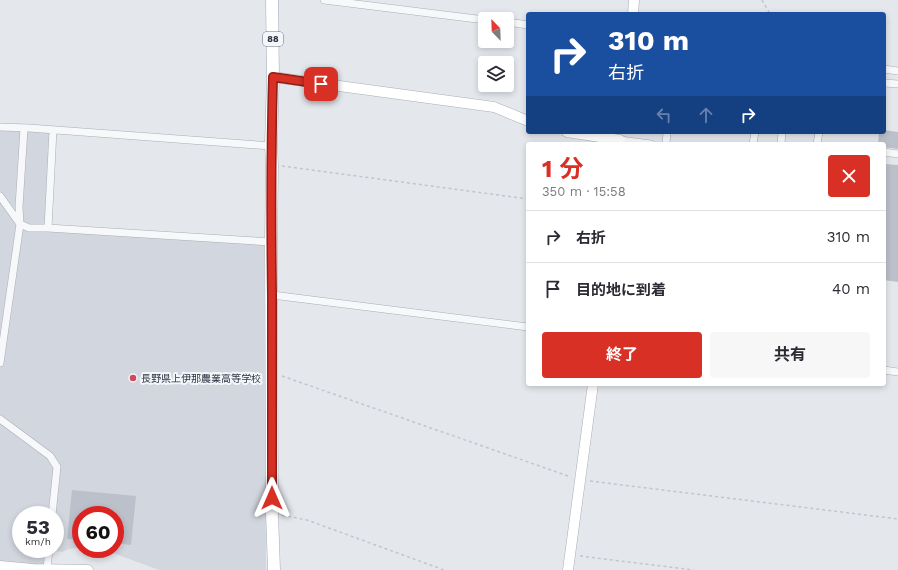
<!DOCTYPE html>
<html lang="ja">
<head>
<meta charset="utf-8">
<style>
	body { margin:0; font-family:"Work Sans","Noto Sans JP",sans-serif; background:#f7f7f7; color:#2b2b33; height:100vh; display:flex; flex-direction:column; font-size:15px; white-space:nowrap }
	* { box-sizing:border-box; margin:0 }
	p { font-size:13px; color:#7c7c81 }
	.icon { flex:none; width:22px; height:22px; fill:none; stroke:currentColor; stroke-width:2; stroke-linecap:round; stroke-linejoin:round }
	.map { position:relative; flex:1; overflow:hidden }
	.details { position:absolute; left:526px; top:142px; width:360px; height:244px; display:flex; flex-direction:column; background:#fff; border-radius:4px; box-shadow:0 2px 6px #0003 }
	.details>* { flex:none }
	.top-card { position:absolute; left:526px; top:12px; width:360px; height:122px; border-radius:4px; box-shadow:0 2px 6px #0003; background:#1a4fa0; color:#fff; overflow:hidden }
	.needle { width:26px; rotate:337deg }
	.buttons { position:absolute; left:478px; top:12px; display:grid; gap:8px }
	.buttons a { display:grid; place-items:center; width:36px; height:36px; border-radius:4px; background:#fff; box-shadow:0 2px 6px #0003; font-size:20px }
	.speed { position:absolute; left:12px; top:506px; display:flex; gap:8px; font-size:20px; font-weight:700; text-align:center }
	.speed>* { display:grid; place-content:center; width:52px; height:52px; border-radius:50%; background:#fff; box-shadow:0 2px 6px #0003; line-height:1 }
	.speed small { font-size:10px; font-weight:400 }
	.speed .limit { border:6px solid #d22; background:#fff; color:#111 }
	.pin { position:absolute; display:grid; place-items:center; width:34px; height:34px; color:#fff; margin:-17px; border-radius:8px; box-shadow:0 2px 6px #0006 }
	.me { position:absolute; width:44px; margin:-22px; rotate:0deg; stroke-linejoin:round; filter:drop-shadow(0 0 3px #0008) }
	.turn { display:flex; align-items:center; gap:14px; height:84px; padding:0 16px; font-size:18px }
	.turn .icon { width:52px; height:52px; stroke-width:2.5 }
	.turn b { display:block; font-size:28px; line-height:34px }
	.lanes { display:flex; align-items:center; height:38px; padding:0 16px; background:#0003; justify-content:center; gap:20px; direction:ltr }
	.lanes .off { opacity:.35 }
	.round { display:grid; place-items:center; flex:none; width:42px; height:42px; border-radius:4px; background:#f7f7f7 }
	.head { display:flex; align-items:center; justify-content:space-between; height:68px; padding:0 16px }
	h1 { font-size:24px; font-weight:700; line-height:30px; color:#d93025 }
	.button { display:flex; gap:8px; margin-top:auto; padding:8px 16px }
	.button a { flex:1; height:46px; border-radius:4px; background:#d93025; color:#fff; font-size:16px; font-weight:700; line-height:46px; text-align:center }
	.button a+a { background:#f7f7f7; color:#2b2b33 }
	ul { padding:0; list-style:none }
	li { display:flex; align-items:center; gap:12px; height:52px; padding:0 16px; border-top:1px solid #e1e1e2 }
	li div { flex:1 }
	li b { display:block; font-size:15px }
	li em { font-style:normal }
	.map>svg:first-child { display:block }
	.built { fill:#d2d6de; fill-rule:evenodd }
	.building { fill:#bbc0ca }
	.lines { fill:none; stroke-linecap:round; stroke-linejoin:round }
	.street-casing { stroke:#a9aeb7; stroke-width:8 }
	.secondary-casing { stroke:#a9aeb7; stroke-width:11 }
	.primary-casing { stroke:#a3abb8; stroke-width:13 }
	.path { stroke:#c2c5cb; stroke-width:1.5; stroke-dasharray:3 3; stroke-linecap:butt }
	.street { stroke:#f7f8fa; stroke-width:7 }
	.secondary { stroke:#fff; stroke-width:10 }
	.primary { stroke:#fff; stroke-width:12 }
	.route-casing { stroke:#8d1f18; stroke-width:10 }
	.route { stroke:#d93025; stroke-width:7 }
	.poi-dot { fill:#d1495b; stroke:#f4f6f9; stroke-width:1.5 }
	.labels { text-anchor:middle; stroke-width:4; stroke-linejoin:round; paint-order:stroke }
	.shield { fill:#f4f6f9; stroke:#676e7b; stroke-width:1 }
	.shield-label { font-size:9px; font-weight:bold; fill:#2b3445 }
	.poi-label { font-size:10px; fill:#2b3445; stroke:#f4f6f9; text-anchor:start }
</style>
</head>
<body>
<div class="map">
<svg width="898" height="570" viewBox="0 0 898 570">
	<rect width="100%" height="100%" fill="#e4e7ec"/>
	<path class="built" d="M 0,127 L 53,130 L 48,228 L 264,242 L 266,570 L 159,570 L 113,553 L 97,549 L 115,549 L 115,515 L 81,515 L 81,547 L 69,549 L 62,552 L 49,550 L 47,569 L 0,566 ZM 21,515 L 55,515 L 55,549 L 21,549 Z"/>
	<path class="building" d="M 884,130 L 898,132 L 898,149 L 884,147 L 884,144 L 878,144 L 879,132 L 884,132 Z
		M 884,164 L 898,165 L 898,282 L 884,280 Z
		M 72,490 L 136,496 L 131,545 L 115,543 L 115,515 L 81,515 L 81,540 L 67,539 Z"/>
	<g class="lines">
		<defs>
			<path id="street" d="M 324,0 L 485,20
				M 507,22 L 528,25
				M 884,69 L 898,71
				M 884,83 L 898,84
				M 0,127 L 29,128 L 271,146
				M 620,140 L 651,144
				M 666,144 L 667,132
				M 753,144 L 755,132
				M 781,144 L 782,132
				M 817,144 L 819,132
				M 884,152 L 898,154
				M 0,196 L 20,224 L 29,228 L 48,228 L 271,242
				M 48,228 L 53,130
				M 272,295 L 528,327
				M 0,363 L 20,224 L 19,207 L 24,128
				M 884,370 L 898,372
				M 0,419 L 50,456 L 57,467 L 52,515
				M 47,569 L 49,549"/>
			<path id="secondary" d="M 633,14 L 634,0
				M 273,77 L 494,107 L 528,121
				M 567,132 L 620,140
				M 0,566 L 33,569 L 88,570
				M 568,570 L 593,384"/>
			<path id="primary" d="M 272,0 L 273,77 L 271,146 L 272,165 L 271,242 L 272,513 L 274,570"/>
		</defs>
		<use href="#street" class="street-casing"/>
		<use href="#secondary" class="secondary-casing"/>
		<use href="#primary" class="primary-casing"/>
		<path class="path" d="M 762,0 L 770,14
			M 282,166 L 528,199
			M 282,376 L 571,477
			M 590,481 L 898,519
			M 282,515 L 307,520 L 444,570
			M 580,556 L 694,570"/>
		<use href="#street" class="street"/>
		<use href="#secondary" class="secondary"/>
		<use href="#primary" class="primary"/>
	</g>
	<g class="lines">
		<defs>
			<path id="route" d="M 272,498 C 272,430 272,363 272,295 C 271,222 271,150 273,77 L 321,84"/>
		</defs>
		<use href="#route" class="route-casing"/>
		<use href="#route" class="route"/>
	</g>
	<circle class="poi-dot" cx="133" cy="378" r="4"/>
	<g class="labels">
		<rect class="shield" x="263" y="32" width="20" height="14" rx="3"/>
		<g class="shield-label">
			<text x="273" y="42">88</text>
		</g>
		<g class="poi-label">
			<text x="141" y="382">長野県上伊那農業高等学校</text>
		</g>
	</g>
</svg>
<div class="buttons">
<a><svg class="needle" viewBox="-14 -14 28 28"><path d="M0-13l5 13h-10z" fill="#e53935"/><path d="M0 13l5-13h-10z" fill="#7c7c81"/></svg></a>
<a><svg class="icon" aria-label="layers" viewBox="0 0 24 24"><path d="M12 4l9 5-9 5-9-5zM3 14l9 5 9-5"/></svg></a>
</div>
<div class="speed"><div>53<small>km/h</small></div><div class="limit">60</div></div>
<div class="pin" style="left:321px;top:84px;background:#d93025"><svg class="icon" aria-label="arrive" viewBox="0 0 24 24"><path d="M6 21V4h12l-3 4 3 4H6"/></svg></div>
<svg class="me" style="left:272px;top:498px" viewBox="-20 -20 40 40"><path d="M0-17L14 15 0 8-14 15z" fill="#d93025" stroke="#fff" stroke-width="4"/></svg>
<div class="top-card">
<div class="turn"><svg class="icon" aria-label="right" viewBox="0 0 24 24"><path d="M7 20v-9h11M14 6l5 5-5 5"/></svg><div><b>310 m</b>右折</div></div>
<div class="lanes"><svg class="icon off" aria-label="left" viewBox="0 0 24 24"><path d="M17 20v-9H6M10 6l-5 5 5 5"/></svg><svg class="icon off" aria-label="ahead" viewBox="0 0 24 24"><path d="M12 20V5M6 11l6-6 6 6"/></svg><svg class="icon" aria-label="right" viewBox="0 0 24 24"><path d="M7 20v-9h11M14 6l5 5-5 5"/></svg></div>
</div>
<section class="details">
<div class="head"><div><h1>1 分</h1><p>350 m · 15:58</p></div><a class="round" style="background:#d93025;color:#fff"><svg class="icon" aria-label="close" viewBox="0 0 24 24"><path d="M6 6l12 12M18 6L6 18"/></svg></a></div>
<ul>
<li><svg class="icon" aria-label="right" viewBox="0 0 24 24"><path d="M7 20v-9h11M14 6l5 5-5 5"/></svg><div><b>右折</b></div><em>310 m</em></li>
<li><svg class="icon" aria-label="arrive" viewBox="0 0 24 24"><path d="M6 21V4h12l-3 4 3 4H6"/></svg><div><b>目的地に到着</b></div><em>40 m</em></li>
</ul>
<div class="button"><a>終了</a><a>共有</a></div>
</section>
</div>
</body>
</html>
